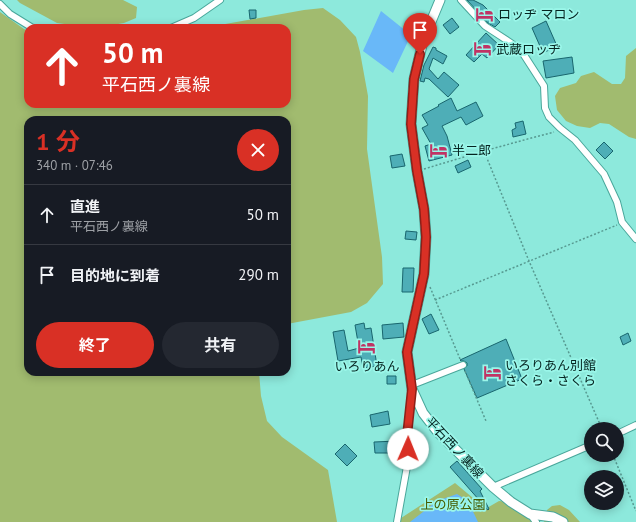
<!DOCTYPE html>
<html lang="ja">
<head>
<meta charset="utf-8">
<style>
	body { margin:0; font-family:"PT Sans","Noto Sans JP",sans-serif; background:#242831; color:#f1f3f6; height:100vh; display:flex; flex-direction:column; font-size:15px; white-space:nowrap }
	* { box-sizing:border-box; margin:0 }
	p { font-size:13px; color:#9ea1a6 }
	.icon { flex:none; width:22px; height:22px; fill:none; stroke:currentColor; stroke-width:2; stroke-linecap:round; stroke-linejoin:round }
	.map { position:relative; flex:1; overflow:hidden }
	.sheet { position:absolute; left:24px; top:116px; width:267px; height:260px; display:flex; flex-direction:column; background:#171b24; border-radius:12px; box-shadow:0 2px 10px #0003 }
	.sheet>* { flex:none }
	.guide { position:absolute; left:24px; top:24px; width:267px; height:84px; border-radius:12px; box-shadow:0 2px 10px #0003; background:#d93025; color:#fff; overflow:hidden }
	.fabs { position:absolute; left:584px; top:422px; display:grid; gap:8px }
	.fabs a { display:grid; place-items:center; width:40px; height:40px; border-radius:50%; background:#171b24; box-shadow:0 2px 10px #0003; font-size:20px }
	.pin { position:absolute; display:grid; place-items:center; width:34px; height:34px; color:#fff; margin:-41px -17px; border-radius:50% 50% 50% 0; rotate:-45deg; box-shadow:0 0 4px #0007 }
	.pin .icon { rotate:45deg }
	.me { position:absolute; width:44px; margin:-22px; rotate:1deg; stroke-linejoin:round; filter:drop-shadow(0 0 3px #0008) }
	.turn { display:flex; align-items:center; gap:14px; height:84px; padding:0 12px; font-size:18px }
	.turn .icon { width:52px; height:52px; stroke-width:2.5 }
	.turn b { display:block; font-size:28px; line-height:34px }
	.round { display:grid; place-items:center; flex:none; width:42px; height:42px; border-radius:21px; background:#242831 }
	.headline { display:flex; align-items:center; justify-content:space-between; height:68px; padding:0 12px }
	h1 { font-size:24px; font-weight:700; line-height:30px; color:#d93025 }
	.action { display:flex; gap:8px; margin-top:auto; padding:8px 12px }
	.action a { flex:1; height:46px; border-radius:24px; background:#d93025; color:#fff; font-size:16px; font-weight:700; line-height:46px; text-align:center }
	.action a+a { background:#242831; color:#f1f3f6 }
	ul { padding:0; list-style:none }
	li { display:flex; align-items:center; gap:12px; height:60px; padding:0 12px; border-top:1px solid #363941 }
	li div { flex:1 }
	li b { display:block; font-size:15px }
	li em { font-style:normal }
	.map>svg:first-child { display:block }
	.green { fill:#a1bb6f }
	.water { fill:#69b8f8 }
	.building { fill:#4eaeb7; stroke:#19666e }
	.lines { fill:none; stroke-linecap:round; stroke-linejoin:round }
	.minor-casing { stroke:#49a79b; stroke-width:8 }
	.secondary-casing { stroke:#49a79b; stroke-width:11 }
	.path { stroke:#579a91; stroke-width:1.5; stroke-dasharray:2 2; stroke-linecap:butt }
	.minor { stroke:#fff; stroke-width:6 }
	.secondary { stroke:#fff; stroke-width:9 }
	.route-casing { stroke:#8d1f18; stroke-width:10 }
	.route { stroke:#d93025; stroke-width:7 }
	.labels { text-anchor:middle; stroke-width:3.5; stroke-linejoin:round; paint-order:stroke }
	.poi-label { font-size:13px; fill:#052420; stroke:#9af6e9; text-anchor:start }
	.street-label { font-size:13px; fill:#052420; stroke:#9af6e9 }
	.park-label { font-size:13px; fill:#455b01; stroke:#9af6e9 }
</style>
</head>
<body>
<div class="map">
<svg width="636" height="522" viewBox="0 0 636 522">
	<rect width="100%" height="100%" fill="#8de9dc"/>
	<path class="green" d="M 17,0 L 123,0 L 137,7 L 136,18 L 124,23 L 95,28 L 57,23 L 20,3 Z
		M 323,8 L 340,20 L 356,37 L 360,52 L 368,96 L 367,149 L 382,257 L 383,284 L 367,303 L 351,312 L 287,324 L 287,120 L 28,120 L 28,372 L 259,372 L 261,396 L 267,421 L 282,437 L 328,470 L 337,522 L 0,522 L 0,12 L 24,29 L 28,31 L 28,104 L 287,104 L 287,28 L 203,28 L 304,10 Z
		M 636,48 L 636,139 L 629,137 L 609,124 L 600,123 L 590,128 L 577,126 L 566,121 L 557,110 L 555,96 L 560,88 L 576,83 L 581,76 L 594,72 L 612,84 L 621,84 L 625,78 L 626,56 Z
		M 455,483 L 473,498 L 480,512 L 499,501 L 511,502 L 536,522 L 397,522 L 398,520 Z
		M 560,505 L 569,510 L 580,522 L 544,522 L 547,510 L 552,506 Z"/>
	<path class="water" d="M 381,11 L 411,35 L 393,73 L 363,51 Z
		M 457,494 L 468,501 L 478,522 L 410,522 L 437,501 Z"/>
	<path class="building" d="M 467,0 L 473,0 L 483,5 L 500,22 L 495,27 L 488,23 Z
		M 249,10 L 256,10 L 256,18 L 250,19 Z
		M 452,18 L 459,27 L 450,34 L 443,25 Z
		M 546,21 L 557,46 L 543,53 L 532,28 Z
		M 486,33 L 499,45 L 487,58 L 482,54 L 474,62 L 466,55 Z
		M 433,47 L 436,48 L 436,50 L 447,56 L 443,64 L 433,58 L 429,69 L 438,79 L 444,72 L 459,85 L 448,97 L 429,79 L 425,78 L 424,82 L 420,81 L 424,65 Z
		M 572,57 L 574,73 L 546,78 L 543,61 Z
		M 451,98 L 457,111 L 476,102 L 483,116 L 466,125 L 461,117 L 442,126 L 447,136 L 452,155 L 429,161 L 425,146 L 431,144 L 422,128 L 428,125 L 422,115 L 439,106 L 438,105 Z
		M 523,121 L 526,134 L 513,137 L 512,130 L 516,128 L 515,123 Z
		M 604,142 L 613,151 L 605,159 L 596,150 Z
		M 402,154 L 405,166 L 392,168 L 390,156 Z
		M 468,160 L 471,167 L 458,173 L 455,166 Z
		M 406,231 L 417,232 L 416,240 L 405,239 Z
		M 403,268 L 414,268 L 413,292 L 402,292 Z
		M 431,314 L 439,330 L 429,334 L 422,319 Z
		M 364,323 L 365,329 L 371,328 L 377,366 L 363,368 L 361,357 L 338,361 L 333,332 L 344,330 L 348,351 L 359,348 L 355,325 Z
		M 403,323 L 404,337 L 383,339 L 382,325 Z
		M 628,333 L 631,341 L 623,345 L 620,337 Z
		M 506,339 L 522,379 L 477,398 L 464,369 L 467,366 L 467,363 L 464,361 L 461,361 L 460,360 Z
		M 387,376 L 396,376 L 396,384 L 387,384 Z
		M 388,411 L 390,424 L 372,427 L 370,415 Z
		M 397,441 L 397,453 L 375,453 L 374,442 Z
		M 345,444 L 357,456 L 347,466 L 335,454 Z
		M 457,461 L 482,489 L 480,491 L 489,509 L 488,510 L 484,507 L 481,508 L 478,502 L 480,501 L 450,467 Z"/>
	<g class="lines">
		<defs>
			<path id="minor" d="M 461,0 L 485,26 L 511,43 L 524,55 L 544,86 L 545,108 L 549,117 L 560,128 L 575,140 L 604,174 L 617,202 L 622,222 L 636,239
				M 0,4 L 10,14 L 31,27 L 34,28
				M 171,28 L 194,18 L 220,0
				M 412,385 L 463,365
				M 617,434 L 636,425
				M 493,487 L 591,445
				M 530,514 L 536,522
				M 397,522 L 408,461 L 407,436 L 412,391"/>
			<path id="secondary" d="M 440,0 L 423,41 L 414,79 L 411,124 L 417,171 L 424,209 L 426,237 L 424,274 L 407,352 L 412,389 L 423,413 L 437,431 L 493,487 L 511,502 L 530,514 L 553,517 L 563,522"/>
		</defs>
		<use href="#minor" class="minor-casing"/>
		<use href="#secondary" class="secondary-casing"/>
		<path class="path" d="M 484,151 L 524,140 L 554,132
			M 424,169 L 484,151 L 529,261 L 602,429
			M 430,287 L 460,359
			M 435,300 L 617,225
			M 465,371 L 486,421
			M 613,455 L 636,511"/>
		<use href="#minor" class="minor"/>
		<use href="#secondary" class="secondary"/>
	</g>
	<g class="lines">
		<defs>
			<path id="route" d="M 408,449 L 407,436 L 412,389 L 407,352 L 424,274 L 426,237 L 424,209 L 417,171 L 411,124 L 414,79 L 420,54"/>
		</defs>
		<use href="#route" class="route-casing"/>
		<use href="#route" class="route"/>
	</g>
	<defs>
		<symbol id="hotel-bare" viewBox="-9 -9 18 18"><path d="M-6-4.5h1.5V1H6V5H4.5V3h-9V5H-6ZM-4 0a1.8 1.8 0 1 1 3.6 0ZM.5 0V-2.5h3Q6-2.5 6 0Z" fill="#c03364" stroke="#9af6e9" stroke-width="2.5" paint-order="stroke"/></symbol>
	</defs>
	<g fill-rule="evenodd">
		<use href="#hotel-bare" x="472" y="2" width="25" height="25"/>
		<use href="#hotel-bare" x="470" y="36" width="25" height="25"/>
		<use href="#hotel-bare" x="426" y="138" width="25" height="25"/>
		<use href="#hotel-bare" x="354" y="334" width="25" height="25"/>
		<use href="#hotel-bare" x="480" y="360" width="25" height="25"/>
	</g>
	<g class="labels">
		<g class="poi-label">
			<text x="498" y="19">ロッヂ マロン</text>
			<text x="496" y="54">武蔵ロッヂ</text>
			<text x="452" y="155">半二郎</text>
			<text x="505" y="370">いろりあん別館<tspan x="505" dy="15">さくら・さくら</tspan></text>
			<text x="367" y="371" text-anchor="middle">いろりあん</text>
		</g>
		<g class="street-label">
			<text transform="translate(455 447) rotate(47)" y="5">平石西ノ裏線</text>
		</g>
		<g class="park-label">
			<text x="453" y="509">上の原公園</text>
		</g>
	</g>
</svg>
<div class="fabs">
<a><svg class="icon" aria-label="search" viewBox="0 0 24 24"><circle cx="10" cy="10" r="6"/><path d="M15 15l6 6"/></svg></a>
<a><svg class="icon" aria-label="layers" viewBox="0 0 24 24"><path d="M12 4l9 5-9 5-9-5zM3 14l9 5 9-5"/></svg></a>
</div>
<div class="pin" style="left:420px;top:54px;background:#d93025"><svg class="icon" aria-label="arrive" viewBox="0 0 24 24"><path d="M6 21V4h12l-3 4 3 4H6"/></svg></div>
<svg class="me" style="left:408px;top:449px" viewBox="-20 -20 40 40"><circle r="19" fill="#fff"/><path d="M0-13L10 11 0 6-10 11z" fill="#d93025"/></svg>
<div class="guide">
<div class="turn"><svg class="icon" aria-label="ahead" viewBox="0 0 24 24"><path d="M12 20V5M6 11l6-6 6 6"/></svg><div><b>50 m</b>平石西ノ裏線</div></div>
</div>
<section class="sheet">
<div class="headline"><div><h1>1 分</h1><p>340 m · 07:46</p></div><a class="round" style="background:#d93025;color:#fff"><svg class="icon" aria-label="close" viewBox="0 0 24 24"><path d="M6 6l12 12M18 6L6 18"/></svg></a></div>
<ul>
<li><svg class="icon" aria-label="ahead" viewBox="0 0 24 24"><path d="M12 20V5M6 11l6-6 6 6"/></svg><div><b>直進</b><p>平石西ノ裏線</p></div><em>50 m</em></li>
<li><svg class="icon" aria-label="arrive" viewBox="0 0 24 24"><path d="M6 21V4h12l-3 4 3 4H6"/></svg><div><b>目的地に到着</b></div><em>290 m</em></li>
</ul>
<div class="action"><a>終了</a><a>共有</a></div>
</section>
</div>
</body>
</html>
